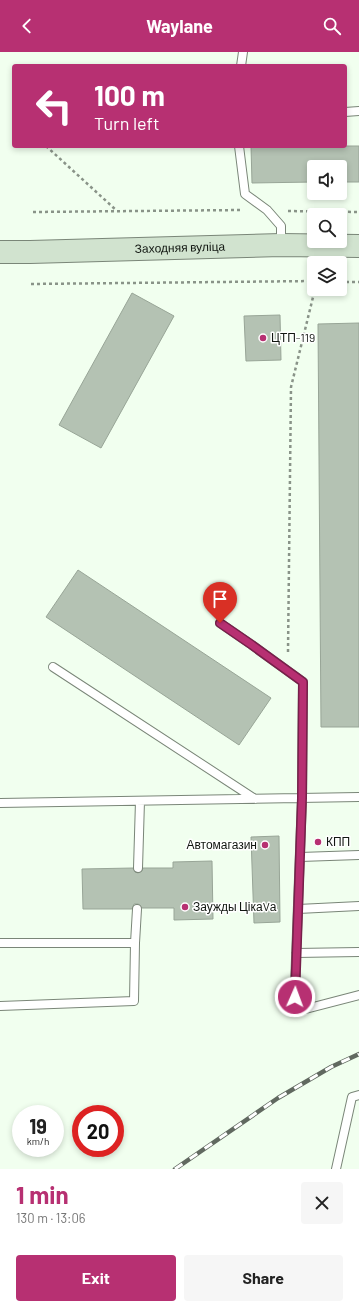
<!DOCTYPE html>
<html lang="en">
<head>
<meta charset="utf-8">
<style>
	body { margin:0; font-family:Barlow,sans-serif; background:#f6f6f6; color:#222; height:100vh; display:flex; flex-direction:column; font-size:15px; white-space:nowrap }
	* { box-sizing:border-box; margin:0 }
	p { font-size:13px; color:#767676 }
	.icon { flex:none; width:22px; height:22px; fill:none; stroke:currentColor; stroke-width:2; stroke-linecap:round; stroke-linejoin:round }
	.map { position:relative; height:1117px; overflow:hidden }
	.details { display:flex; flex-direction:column; background:#fff; flex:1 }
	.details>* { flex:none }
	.banner { position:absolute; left:12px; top:12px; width:335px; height:84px; border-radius:4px; box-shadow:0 2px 6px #0003; background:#b73072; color:#fff; overflow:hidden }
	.tools { position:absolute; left:307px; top:108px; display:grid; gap:8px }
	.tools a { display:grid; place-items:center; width:40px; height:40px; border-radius:4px; background:#fff; box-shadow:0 2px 6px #0003; font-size:20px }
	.speed { position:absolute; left:12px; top:1053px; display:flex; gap:8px; font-size:20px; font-weight:700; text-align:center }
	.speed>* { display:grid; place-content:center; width:52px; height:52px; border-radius:50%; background:#fff; box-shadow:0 2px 6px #0003; line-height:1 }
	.speed small { font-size:10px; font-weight:400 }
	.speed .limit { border:6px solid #d22; background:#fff; color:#111 }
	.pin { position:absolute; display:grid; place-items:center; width:34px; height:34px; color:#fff; margin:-41px -17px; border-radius:50% 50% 50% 0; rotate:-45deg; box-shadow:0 0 4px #0007 }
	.pin .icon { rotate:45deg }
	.me { position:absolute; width:44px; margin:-22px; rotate:2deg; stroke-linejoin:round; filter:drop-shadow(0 0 3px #0008) }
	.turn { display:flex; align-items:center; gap:14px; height:84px; padding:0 16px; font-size:18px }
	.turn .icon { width:52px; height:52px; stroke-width:2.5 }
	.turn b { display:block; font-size:28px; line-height:34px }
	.round { display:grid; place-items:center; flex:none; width:42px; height:42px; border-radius:4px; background:#f6f6f6 }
	.summary { display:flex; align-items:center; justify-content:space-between; height:68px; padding:0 16px }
	h1 { font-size:24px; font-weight:700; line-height:30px; color:#b73072 }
	.button { display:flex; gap:8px; margin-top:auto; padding:8px 16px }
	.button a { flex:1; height:46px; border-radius:4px; background:#b73072; color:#fff; font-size:16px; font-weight:700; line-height:46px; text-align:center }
	.button a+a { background:#f6f6f6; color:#222 }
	header { display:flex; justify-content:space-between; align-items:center; height:52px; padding:0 16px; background:#b73072; color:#fff; font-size:18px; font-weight:700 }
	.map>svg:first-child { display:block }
	.building { fill:#b4c2b3; stroke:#98a597 }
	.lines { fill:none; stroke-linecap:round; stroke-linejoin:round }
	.service-casing { stroke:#7a8678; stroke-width:10 }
	.secondary-casing { stroke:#7a8678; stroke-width:24 }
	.path { stroke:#899388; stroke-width:2.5; stroke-dasharray:3 3; stroke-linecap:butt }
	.service { stroke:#fff; stroke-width:8 }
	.secondary { stroke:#d1e3cf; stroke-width:22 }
	.rail-casing { stroke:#616960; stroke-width:4.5 }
	.rail { stroke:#fff; stroke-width:3; stroke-dasharray:9; stroke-linecap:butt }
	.route-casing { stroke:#771f4a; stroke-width:10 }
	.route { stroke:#b73072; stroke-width:7 }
	.poi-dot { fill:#b73072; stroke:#fff; stroke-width:1.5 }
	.labels { text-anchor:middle; stroke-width:3; stroke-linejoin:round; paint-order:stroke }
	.street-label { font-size:12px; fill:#111611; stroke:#fff }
	.poi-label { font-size:12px; fill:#111611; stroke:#fff; text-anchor:start }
</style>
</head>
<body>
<header><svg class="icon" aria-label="back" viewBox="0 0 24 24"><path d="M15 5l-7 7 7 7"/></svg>Waylane<svg class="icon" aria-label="search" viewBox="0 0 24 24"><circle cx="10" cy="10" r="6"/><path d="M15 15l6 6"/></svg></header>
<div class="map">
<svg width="359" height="1117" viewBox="0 0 359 1117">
	<rect width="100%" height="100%" fill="#f1ffef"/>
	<path class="building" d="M 251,94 L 359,94 L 359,130 L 340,130 L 340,115 L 314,115 L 314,130 L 252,131 Z
		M 132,241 L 174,264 L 101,396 L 59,373 Z
		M 280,263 L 281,308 L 246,309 L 244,264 Z
		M 359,271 L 359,675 L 321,675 L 318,272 Z
		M 78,518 L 271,646 L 239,693 L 46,565 Z
		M 279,784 L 280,870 L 254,871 L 251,785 Z
		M 212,809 L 213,867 L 174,868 L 174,856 L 142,856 L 140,853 L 138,852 L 134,852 L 132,857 L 83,857 L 82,817 L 133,816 L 135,820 L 138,821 L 142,819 L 143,816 L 173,816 L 173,810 Z"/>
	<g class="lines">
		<defs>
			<path id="service" d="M 241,14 L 243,0
				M 345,60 L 359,59
				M 239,94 L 245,142 L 267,158 L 281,174 L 281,192
				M 220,571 L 252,593 L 303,630 L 302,746 L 294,960 L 359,943
				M 53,615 L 255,747
				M 0,751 L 359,745
				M 300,805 L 359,803
				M 138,816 L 140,749
				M 298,857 L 359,854
				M 0,891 L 135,891 L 137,857
				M 296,901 L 359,900
				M 0,954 L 134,949 L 135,891
				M 336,1117 L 352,1045 L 359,1043"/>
			<g id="secondary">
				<path id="s1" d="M 0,200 L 30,200 L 281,193 L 359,194"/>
			</g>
		</defs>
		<use href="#service" class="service-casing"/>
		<use href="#secondary" class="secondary-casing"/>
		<path class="path" d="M 46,94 L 116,158
			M 288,159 L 359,160
			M 33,160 L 241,158
			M 340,230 L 359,230
			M 31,232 L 314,229
			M 288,600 L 291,335 L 315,237"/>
		<use href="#service" class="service"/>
		<use href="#secondary" class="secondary"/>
		<defs>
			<path id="rail" d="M 175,1117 L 278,1046 L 331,1015 L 359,1002"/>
		</defs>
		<use href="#rail" class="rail-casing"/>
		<use href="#rail" class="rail"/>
	</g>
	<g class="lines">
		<defs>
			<path id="route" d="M 220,571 L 252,593 L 303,630 L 302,746 L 295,945"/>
		</defs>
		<use href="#route" class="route-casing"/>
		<use href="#route" class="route"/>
	</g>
	<g class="poi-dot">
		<circle cx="263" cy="286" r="4"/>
		<circle cx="318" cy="790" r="4"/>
		<circle cx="265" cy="793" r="4"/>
		<circle cx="185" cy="855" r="4"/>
	</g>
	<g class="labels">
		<g class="street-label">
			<text dy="4" stroke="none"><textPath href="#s1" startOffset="180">Заходняя вуліца</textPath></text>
		</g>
		<g class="poi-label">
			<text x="271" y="290">ЦТП-119</text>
			<text x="326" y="794">КПП</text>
			<text x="257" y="797" text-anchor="end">Автомагазин</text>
			<text x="193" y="859">Заужды ЦікаVа</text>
		</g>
	</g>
</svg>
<div class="tools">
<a><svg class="icon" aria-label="sound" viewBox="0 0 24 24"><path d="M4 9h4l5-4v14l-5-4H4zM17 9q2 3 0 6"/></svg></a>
<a><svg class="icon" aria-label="search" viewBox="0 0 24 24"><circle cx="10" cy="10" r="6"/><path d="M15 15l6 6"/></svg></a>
<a><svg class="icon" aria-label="layers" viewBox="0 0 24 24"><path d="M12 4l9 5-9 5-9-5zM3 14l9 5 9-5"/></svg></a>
</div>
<div class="speed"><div>19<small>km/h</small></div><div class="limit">20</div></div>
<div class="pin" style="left:220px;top:571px;background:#d93025"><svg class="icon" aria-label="arrive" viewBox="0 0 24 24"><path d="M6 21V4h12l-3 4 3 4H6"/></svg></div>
<svg class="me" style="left:295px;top:945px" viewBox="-20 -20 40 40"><circle r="17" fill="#b73072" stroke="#fff" stroke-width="3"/><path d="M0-11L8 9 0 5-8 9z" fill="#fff"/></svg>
<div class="banner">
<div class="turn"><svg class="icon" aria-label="left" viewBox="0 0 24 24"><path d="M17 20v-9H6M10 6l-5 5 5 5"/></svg><div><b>100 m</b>Turn left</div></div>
</div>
</div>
<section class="details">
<div class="summary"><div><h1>1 min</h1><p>130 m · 13:06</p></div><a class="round"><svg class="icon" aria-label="close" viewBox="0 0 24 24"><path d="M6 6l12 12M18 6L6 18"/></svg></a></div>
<div class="button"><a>Exit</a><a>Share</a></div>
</section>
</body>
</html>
